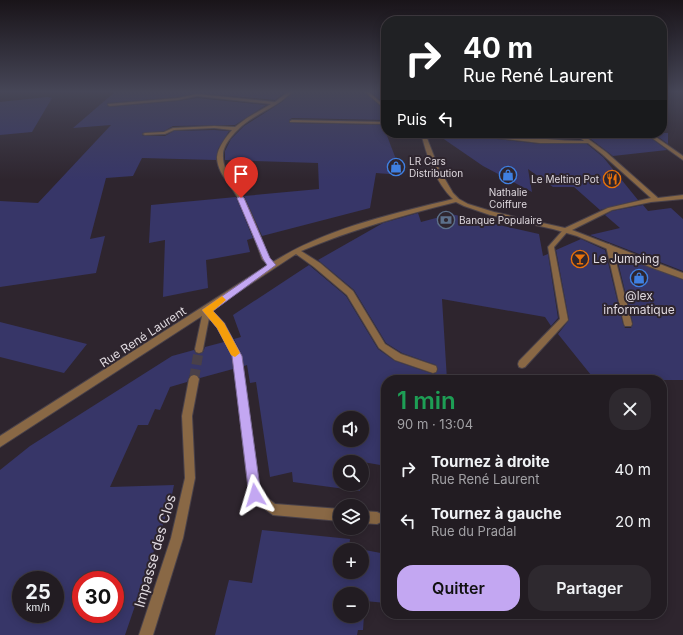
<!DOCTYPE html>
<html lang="fr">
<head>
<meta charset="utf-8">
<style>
	body { margin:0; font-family:Inter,sans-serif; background:#2e292f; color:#f1f3f6; height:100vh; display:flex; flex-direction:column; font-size:15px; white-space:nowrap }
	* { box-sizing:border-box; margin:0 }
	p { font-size:13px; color:#a2a1a5 }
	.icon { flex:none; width:22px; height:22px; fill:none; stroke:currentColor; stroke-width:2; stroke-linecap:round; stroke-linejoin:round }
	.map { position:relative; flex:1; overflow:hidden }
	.panel { position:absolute; left:381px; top:375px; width:286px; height:244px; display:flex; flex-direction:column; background:#221c22; border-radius:16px; box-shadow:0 2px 10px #0003,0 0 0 1px #3f3a40 }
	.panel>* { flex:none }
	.hud { position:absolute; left:381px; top:16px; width:286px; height:122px; border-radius:16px; box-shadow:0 2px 10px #0003,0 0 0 1px #3f3a40; background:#202124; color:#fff; overflow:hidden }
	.fabs { position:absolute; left:333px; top:411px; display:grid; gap:8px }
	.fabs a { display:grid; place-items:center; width:36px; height:36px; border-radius:50%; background:#221c22; box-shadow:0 2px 10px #0003,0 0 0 1px #3f3a40; font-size:20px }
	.speed { position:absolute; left:12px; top:571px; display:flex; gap:8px; font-size:20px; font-weight:700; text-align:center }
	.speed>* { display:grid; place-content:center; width:52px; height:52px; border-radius:50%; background:#221c22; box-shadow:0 2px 10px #0003,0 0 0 1px #3f3a40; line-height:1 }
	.speed small { font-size:10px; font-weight:400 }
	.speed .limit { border:6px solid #d22; background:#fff; color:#111 }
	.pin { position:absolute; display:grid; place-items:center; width:34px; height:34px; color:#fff; margin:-41px -17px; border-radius:50% 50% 50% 0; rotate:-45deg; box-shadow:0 0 4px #0007 }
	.pin .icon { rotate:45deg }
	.me { position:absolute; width:44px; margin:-22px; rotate:353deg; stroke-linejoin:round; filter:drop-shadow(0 0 3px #0008) }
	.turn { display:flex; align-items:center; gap:14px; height:84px; padding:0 16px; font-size:18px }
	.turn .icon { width:52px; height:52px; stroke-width:2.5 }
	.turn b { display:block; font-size:28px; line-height:34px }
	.then { display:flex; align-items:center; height:38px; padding:0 16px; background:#0003; gap:8px; font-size:15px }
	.round { display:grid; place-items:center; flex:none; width:42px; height:42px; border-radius:16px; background:#2e292f }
	.head { display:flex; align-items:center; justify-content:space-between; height:68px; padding:0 16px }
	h1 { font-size:24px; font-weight:600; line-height:30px; color:#1e9e55 }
	.cta { display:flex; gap:8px; margin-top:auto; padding:8px 16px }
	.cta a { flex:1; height:46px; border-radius:16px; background:#c3a7f2; color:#111; font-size:16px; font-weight:600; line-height:46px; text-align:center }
	.cta a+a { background:#2e292f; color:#f1f3f6 }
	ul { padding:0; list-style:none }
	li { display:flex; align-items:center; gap:12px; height:52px; padding:0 16px }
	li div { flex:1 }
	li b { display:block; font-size:15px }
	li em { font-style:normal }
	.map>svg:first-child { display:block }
	.building { fill:#373668; fill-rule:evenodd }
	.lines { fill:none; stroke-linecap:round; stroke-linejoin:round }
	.minor-tunnel { stroke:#494049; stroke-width:10; stroke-dasharray:10 4.5; stroke-linecap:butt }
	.service-casing { stroke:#4a424a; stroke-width:2 }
	.minor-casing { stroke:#4a424a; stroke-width:2 }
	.service { fill:#896845; fill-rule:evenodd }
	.minor { fill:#896845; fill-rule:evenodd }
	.route { fill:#c3a7f2; stroke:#7f6d9d }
	.slow { fill:#f59e0b }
	.labels { text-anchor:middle; stroke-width:4; stroke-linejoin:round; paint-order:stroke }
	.far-poi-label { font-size:10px; fill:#dfd9df; stroke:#2e252e; text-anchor:start }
	.poi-label { font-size:12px; fill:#dfd9df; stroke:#2e252e; text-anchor:start }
	.street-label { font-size:12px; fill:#dfd9df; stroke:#2e252e }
	.near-street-label { font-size:14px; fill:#dfd9df; stroke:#2e252e }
</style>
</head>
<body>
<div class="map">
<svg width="683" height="635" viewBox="0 0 683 635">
	<rect width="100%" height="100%" fill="#2e252e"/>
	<path class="building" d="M 116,91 L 287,91 L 275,100 L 197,93 L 178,97 L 107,103 L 107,106 L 110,107 L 178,101 L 197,98 L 266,105 L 235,125 L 173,126 L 164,131 L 142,133 L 142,135 L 145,136 L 165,136 L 174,131 L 214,130 L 229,131 L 218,149 L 216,160 L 142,158 L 133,176 L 106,178 L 90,239 L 105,236 L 96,273 L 0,287 L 0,201 L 38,203 L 111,125 L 73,128 Z
		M 294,91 L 363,91 L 386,111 L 386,120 L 292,118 L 289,120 L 289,123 L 386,125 L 385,126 L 386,133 L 402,175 L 376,173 L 370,208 L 262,236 L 244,196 L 319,189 L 318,163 L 225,160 L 225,151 L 231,139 L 244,126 L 282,102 Z
		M 370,91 L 386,91 L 386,105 Z
		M 47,97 L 52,98 L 32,132 L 0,135 L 0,102 Z
		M 435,133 L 460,133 L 463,135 L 540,144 L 587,144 L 603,157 L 638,200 L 600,210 L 574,187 L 553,187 L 528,169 L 532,192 L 483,166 Z
		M 495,133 L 574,133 L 580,139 L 553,138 Z
		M 583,133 L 644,133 L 667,150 L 613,156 Z
		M 653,133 L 668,133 L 668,144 Z
		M 236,197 L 253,238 L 247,240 L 250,252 L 206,260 L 208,288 L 163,297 L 165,240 L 149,243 L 151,205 Z
		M 643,205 L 648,211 L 671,208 L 683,219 L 683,271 L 590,235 L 620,228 L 605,215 L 612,211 Z
		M 418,213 L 421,222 L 451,214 L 539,234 L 543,256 L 548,254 L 558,318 L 551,326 L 545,317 L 442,299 L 447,380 L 386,380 L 386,466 L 363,462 L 362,469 L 362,462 L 340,462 L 340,484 L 361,484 L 360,491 L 293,482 L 292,472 L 270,477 L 256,382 L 250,383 L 247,365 L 244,366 L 242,355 L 234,339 L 241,337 L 233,315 L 309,265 L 346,296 L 378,349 L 395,361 L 433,374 L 436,373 L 438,369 L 436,365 L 402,353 L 386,343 L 354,290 L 318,260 L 383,223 ZM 340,418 L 362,418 L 362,440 L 340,440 Z
		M 581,239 L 605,250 L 623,324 L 625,328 L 631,328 L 633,324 L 616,254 L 683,280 L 683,380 L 595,380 L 558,334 L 569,320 L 556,250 Z
		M 0,322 L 87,344 L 64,373 L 0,357 Z
		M 224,342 L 232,356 L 233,369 L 200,378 L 194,374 L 190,375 L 187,382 L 170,387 L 160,410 L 155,409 L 148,425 L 138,425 L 110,487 L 174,485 L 170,504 L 125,635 L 0,635 L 0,470 L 30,446 L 172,356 L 194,350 L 196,353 L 199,354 L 203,352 L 205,347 ZM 21,580 L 55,580 L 55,614 L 21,614 ZM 81,580 L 115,580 L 115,614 L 81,614 Z
		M 262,530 L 350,539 L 349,547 L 386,554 L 386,603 L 365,601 L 363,630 L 358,630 L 357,635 L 215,635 L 229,580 L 252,583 ZM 340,550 L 362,550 L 362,572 L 340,572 ZM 340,594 L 362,594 L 362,616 L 340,616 Z"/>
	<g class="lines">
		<path class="minor-tunnel" d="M 194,379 L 199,349"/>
		<defs>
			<path id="service" d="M 292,120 L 386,122 L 386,124 L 290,122 L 290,121 Z
				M 565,229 L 568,231 L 554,247 L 568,320 L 525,367 L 522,368 L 519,367 L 518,364 L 519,361 L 560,319 L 548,247 L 563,230 Z
				M 607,244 L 609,244 L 612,246 L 632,324 L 631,326 L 625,326 L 624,324 L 606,246 Z"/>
			<path id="minor" d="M 289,91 L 293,91 C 279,106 259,112 243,125 C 235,132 223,144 223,155 C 222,172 237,185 244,199 C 254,218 261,238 269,258 L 273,262 C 327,228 392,214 453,199 C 435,182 427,156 421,133 L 425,133 L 439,169 L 453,193 L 459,199 L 468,204 L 494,212 L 565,228 L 608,208 L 651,198 L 602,154 L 588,143 L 540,143 L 463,134 L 461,133 C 502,133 543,141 584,141 L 575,133 L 580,133 L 606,152 L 658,198 L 683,195 L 683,199 L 651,202 L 612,210 L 572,230 L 683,273 L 683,279 L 650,267 L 577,236 L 553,229 L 490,215 L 464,206 L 456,202 C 403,215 351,230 301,251 L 320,263 L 353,291 L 385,344 L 401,354 L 436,366 L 437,369 L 436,372 L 433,373 L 395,360 L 379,348 L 347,295 L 314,267 L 296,254 L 211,310 L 224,323 L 241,356 L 260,492 L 275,504 L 340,509 L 340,521 L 273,515 L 251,499 L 249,495 L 233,356 L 218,327 L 209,318 L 203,349 L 202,352 L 199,353 L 196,352 L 195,349 L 202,316 L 0,447 L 0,436 L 268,265 L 262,259 C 255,239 247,218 238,198 C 231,185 217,173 217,157 C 218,147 226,137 232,130 L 214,128 L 174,130 L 165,134 L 145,135 L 143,134 L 145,133 L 164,132 L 173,128 L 214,126 L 235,127 L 247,118 L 271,104 L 197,96 L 178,100 L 110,106 L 108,105 L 108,104 L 178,98 L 197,94 L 275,102 Z
				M 364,91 L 368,91 L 386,107 L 386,110 Z
				M 645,133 L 650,133 L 683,156 L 683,160 Z
				M 194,375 L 197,376 L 199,379 L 192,416 L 195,478 L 183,538 L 153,635 L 139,635 L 171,538 L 185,478 L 182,416 L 189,379 L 191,376 Z
				M 362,511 L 377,512 L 381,514 L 383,518 L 381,522 L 377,524 L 362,523 Z"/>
		</defs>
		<use href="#service" class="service-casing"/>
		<use href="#minor" class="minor-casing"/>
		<use href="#service" class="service"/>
		<use href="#minor" class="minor"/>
	</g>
	<linearGradient id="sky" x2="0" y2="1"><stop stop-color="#191419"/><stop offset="0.51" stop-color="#464657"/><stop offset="1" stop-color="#464657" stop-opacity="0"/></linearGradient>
	<rect width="683" height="180" fill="url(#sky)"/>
	<path class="route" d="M 241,196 L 244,198 L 270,258 L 276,265 L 213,311 L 224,323 L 242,356 L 261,495 L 259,499 L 255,501 L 251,499 L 249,495 L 232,356 L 217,328 L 202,310 L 267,265 L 263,259 L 237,198 Z"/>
	<path class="slow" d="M 222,296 L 226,300 L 213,311 L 224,323 L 240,353 L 235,357 L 231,355 L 217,328 L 202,310 Z"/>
	<defs>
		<symbol id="shop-ring" viewBox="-11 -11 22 22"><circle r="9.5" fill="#2e252e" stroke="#3f7fe0" stroke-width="1.5"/><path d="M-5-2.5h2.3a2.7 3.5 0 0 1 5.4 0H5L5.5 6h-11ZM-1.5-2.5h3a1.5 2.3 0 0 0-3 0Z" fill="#3f7fe0"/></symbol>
		<symbol id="restaurant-ring" viewBox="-11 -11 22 22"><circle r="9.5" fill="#2e252e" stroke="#e8710a" stroke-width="1.5"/><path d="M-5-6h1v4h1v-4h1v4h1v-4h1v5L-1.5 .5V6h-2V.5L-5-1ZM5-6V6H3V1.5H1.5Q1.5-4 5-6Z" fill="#e8710a"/></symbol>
		<symbol id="bank-ring" viewBox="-11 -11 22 22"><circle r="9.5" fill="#2e252e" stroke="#5c6f8a" stroke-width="1.5"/><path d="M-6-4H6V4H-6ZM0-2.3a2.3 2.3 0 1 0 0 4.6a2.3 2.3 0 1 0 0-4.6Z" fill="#5c6f8a"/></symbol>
		<symbol id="bar-ring" viewBox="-11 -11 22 22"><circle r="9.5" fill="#2e252e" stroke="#e8710a" stroke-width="1.5"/><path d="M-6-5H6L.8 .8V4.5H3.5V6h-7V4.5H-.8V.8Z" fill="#e8710a"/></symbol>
	</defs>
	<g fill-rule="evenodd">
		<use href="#shop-ring" x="386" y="157" width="20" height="20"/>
		<use href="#shop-ring" x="498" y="165" width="20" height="20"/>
		<use href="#restaurant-ring" x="602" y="169" width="20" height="20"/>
		<use href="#bank-ring" x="436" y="210" width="20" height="20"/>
		<use href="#bar-ring" x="570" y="249" width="20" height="20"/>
		<use href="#shop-ring" x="629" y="268" width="20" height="20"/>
	</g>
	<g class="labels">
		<g class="far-poi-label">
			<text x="409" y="165">LR Cars<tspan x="409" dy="12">Distribution</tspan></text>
			<text x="599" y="183" text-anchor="end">Le Melting Pot</text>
			<text x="508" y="196" text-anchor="middle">Nathalie<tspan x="508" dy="12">Coiffure</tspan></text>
			<text x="459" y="224">Banque Populaire</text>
		</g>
		<g class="poi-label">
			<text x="593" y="263">Le Jumping</text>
			<text x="639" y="300" text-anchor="middle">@lex<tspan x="639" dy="14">informatique</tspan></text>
		</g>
		<g class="street-label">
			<text transform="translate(143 337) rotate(-33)" y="4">Rue René Laurent</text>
		</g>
		<g class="near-street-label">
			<text transform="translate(155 551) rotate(-74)" y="5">Impasse des Clos</text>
		</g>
	</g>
</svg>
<div class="fabs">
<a><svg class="icon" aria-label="sound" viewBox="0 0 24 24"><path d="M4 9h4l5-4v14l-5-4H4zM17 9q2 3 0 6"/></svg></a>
<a><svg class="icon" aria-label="search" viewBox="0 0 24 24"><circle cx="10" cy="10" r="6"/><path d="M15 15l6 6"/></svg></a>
<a><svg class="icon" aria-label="layers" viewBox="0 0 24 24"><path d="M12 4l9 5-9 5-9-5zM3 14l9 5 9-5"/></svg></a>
<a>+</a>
<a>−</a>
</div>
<div class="speed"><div>25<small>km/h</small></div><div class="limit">30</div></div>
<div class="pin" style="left:241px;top:198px;background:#d93025"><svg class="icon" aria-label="arrive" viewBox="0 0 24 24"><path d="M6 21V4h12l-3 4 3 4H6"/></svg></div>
<svg class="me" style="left:255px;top:495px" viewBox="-20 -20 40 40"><path d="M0-17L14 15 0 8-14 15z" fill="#c3a7f2" stroke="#fff" stroke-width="4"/></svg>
<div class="hud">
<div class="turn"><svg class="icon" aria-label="right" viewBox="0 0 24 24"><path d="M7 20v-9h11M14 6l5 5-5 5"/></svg><div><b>40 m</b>Rue René Laurent</div></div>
<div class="then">Puis<svg class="icon" aria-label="left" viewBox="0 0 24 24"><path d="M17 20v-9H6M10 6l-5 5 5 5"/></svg></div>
</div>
<section class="panel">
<div class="head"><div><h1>1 min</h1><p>90 m · 13:04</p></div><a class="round"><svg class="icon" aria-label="close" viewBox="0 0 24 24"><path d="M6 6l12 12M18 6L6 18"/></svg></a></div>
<ul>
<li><svg class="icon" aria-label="right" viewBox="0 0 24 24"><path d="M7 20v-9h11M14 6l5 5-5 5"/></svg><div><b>Tournez à droite</b><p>Rue René Laurent</p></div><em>40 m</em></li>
<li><svg class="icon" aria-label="left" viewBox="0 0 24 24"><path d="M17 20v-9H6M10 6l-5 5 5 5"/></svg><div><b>Tournez à gauche</b><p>Rue du Pradal</p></div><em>20 m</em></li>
</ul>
<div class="cta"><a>Quitter</a><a>Partager</a></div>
</section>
</div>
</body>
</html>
